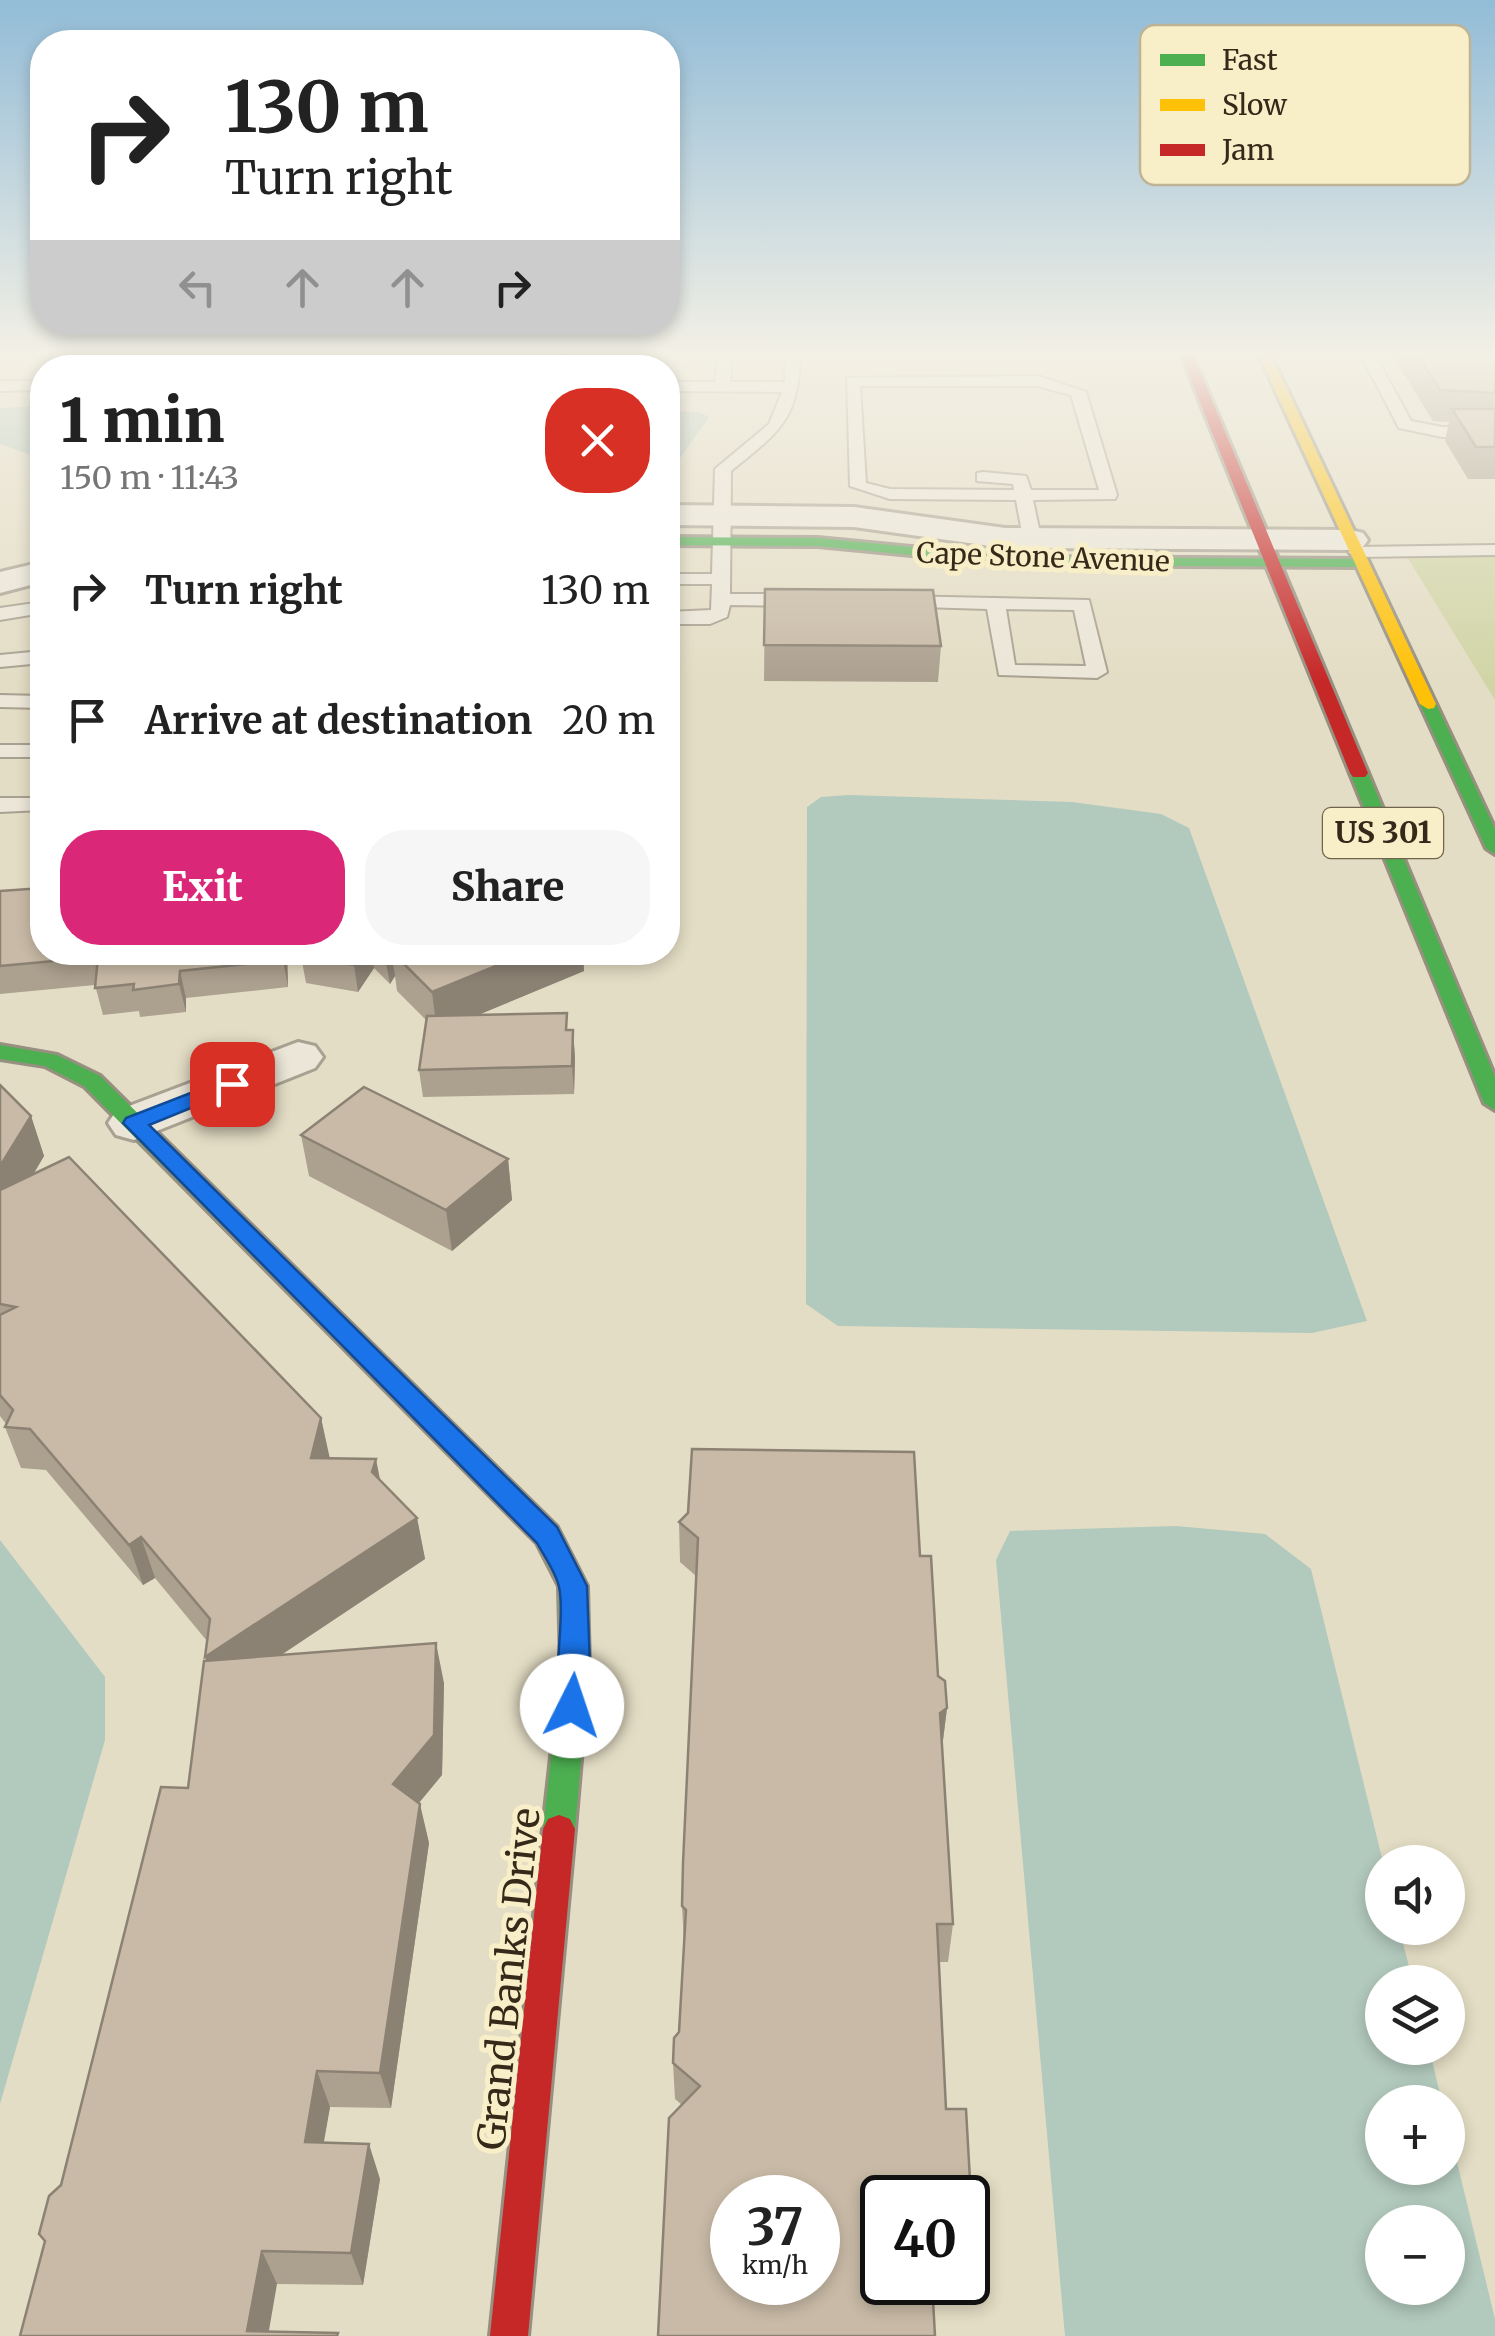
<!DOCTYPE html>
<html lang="en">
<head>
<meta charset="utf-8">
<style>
	body { margin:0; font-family:Merriweather,serif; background:#f6f6f6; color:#222; height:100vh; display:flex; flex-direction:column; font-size:38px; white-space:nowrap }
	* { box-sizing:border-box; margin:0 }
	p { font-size:32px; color:#767676 }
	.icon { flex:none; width:55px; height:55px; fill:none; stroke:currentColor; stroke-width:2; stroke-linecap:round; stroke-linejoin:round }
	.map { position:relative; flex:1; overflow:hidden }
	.details { position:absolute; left:30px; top:355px; width:650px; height:610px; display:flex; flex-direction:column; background:#fff; border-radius:40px; box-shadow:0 5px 15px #0003 }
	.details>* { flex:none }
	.guide { position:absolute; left:30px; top:30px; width:650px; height:305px; border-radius:40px; box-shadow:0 5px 15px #0003; background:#fff; color:#222; overflow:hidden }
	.buttons { position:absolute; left:1365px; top:1845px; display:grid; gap:20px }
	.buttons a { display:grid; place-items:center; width:100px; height:100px; border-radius:50%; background:#fff; box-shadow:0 5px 15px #0003; font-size:50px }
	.speed { position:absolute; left:710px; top:2175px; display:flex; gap:20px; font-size:50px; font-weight:700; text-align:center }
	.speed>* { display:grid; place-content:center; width:130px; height:130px; border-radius:50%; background:#fff; box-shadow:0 5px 15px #0003; line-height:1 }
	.speed small { font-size:25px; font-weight:400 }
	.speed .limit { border:5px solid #111; border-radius:15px; background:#fff; color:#111 }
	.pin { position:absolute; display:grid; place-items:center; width:85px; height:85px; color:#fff; margin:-42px; border-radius:20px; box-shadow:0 5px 15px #0006 }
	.me { position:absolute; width:110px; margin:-55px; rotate:4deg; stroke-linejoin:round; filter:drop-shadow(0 0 8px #0008) }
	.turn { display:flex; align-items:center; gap:35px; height:210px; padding:0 30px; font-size:45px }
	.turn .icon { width:130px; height:130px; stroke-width:2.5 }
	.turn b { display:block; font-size:70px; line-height:85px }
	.lanes { display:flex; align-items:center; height:95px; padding:0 30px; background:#0003; justify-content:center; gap:50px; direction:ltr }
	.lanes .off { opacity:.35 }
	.round { display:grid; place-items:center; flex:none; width:105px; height:105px; border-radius:40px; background:#f6f6f6 }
	.overview { display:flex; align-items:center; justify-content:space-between; height:170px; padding:0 30px }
	h1 { font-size:60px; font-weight:800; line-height:75px }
	.action { display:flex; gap:20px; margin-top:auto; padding:20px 30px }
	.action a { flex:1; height:115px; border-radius:40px; background:#db2777; color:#fff; font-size:40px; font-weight:800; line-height:115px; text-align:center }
	.action a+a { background:#f6f6f6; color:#222 }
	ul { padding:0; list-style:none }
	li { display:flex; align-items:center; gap:30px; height:130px; padding:0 30px }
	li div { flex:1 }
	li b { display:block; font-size:38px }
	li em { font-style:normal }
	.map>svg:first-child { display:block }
	.green { fill:#d1d5a6 }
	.water { fill:#b2c9bd; fill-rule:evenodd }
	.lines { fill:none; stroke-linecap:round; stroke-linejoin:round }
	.lane-casing { stroke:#a8a090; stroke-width:4 }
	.street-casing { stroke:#a8a090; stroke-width:6 }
	.fast-casing { stroke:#979080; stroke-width:6 }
	.slow-casing { stroke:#979080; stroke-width:6 }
	.jam-casing { stroke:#979080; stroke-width:6 }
	.lane { fill:#ebe6d8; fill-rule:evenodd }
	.street { fill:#ebe6d8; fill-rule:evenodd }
	.fast { fill:#4caf50; fill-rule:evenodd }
	.slow { fill:#ffc107; fill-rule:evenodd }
	.jam { fill:#c62828; fill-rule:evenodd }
	.wall { fill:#aca08f; fill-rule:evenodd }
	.shaded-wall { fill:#8c8274 }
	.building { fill:#c8baa6; stroke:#8c8274; stroke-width:2.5; fill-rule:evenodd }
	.route { fill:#1a73e8; stroke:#114b97; stroke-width:2.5 }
	.labels { text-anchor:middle; stroke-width:10; stroke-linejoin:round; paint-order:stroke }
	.far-street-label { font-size:28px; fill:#352919; stroke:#f8eec8 }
	.shield { fill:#f8eec8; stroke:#70644e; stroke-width:2.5 }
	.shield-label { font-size:30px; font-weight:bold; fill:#352919 }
	.near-street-label { font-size:38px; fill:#352919; stroke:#f8eec8 }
	.key { fill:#f8eec8; stroke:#beb394; stroke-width:2.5 }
	.key-label { font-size:28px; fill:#352919 }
</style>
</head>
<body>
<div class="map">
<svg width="1495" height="2336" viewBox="0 0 1495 2336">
	<rect width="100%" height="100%" fill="#e4ddc5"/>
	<path class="green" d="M 1404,552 L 1495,552 L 1495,700 Z"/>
	<path class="water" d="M 42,406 L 42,459 L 0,444 L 0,408 Z
		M 668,411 L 699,412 L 709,417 L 668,475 Z
		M 848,795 L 1072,802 L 1161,814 L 1189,828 L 1367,1321 L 1312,1333 L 838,1326 L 806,1304 L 807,807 L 821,797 Z
		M 1176,1526 L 1265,1534 L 1311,1569 L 1383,1862 L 1382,1928 L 1399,1928 L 1413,1982 L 1382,1982 L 1382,2048 L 1429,2048 L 1442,2102 L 1382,2102 L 1382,2168 L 1448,2168 L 1448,2125 L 1495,2319 L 1495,2336 L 1065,2336 L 996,1560 L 1010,1531 ZM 1382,2222 L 1448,2222 L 1448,2288 L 1382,2288 Z
		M 0,1540 L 105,1677 L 105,1740 L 0,2104 Z"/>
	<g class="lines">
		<defs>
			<path id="lane" d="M 618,353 L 632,353 L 631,368 L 616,368 Z
				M 718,353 L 732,353 L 730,382 L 785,382 L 786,353 L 800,353 C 799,420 780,431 731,471 L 730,594 L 799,594 L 808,600 L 799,606 L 730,605 L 727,617 L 710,624 L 668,624 L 668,612 L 711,610 L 712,584 L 668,584 L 668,574 L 712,574 L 715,469 L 769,424 L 782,392 L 668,391 L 668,382 L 715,382 Z
				M 1360,353 L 1374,353 L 1411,421 L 1442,427 L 1495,427 L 1495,437 L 1442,437 L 1399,428 Z
				M 1038,376 L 1086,392 L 1117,495 L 1115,499 L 1033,500 L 1041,538 L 1032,543 L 1023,538 L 1016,500 L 890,499 L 850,486 L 847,378 ZM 860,386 L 1037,386 L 1071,395 L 1099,490 L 1031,490 L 1026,476 L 983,472 L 977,473 L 977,481 L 1013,484 L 1014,490 L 890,489 L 866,483 Z
				M 0,381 L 42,381 L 42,390 L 0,391 Z
				M 1495,545 L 1495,555 L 1357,557 L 1348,552 L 1357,547 Z
				M 897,596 L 1089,600 L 1107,672 L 1097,678 L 999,675 L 987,609 L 890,606 L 890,598 ZM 1006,609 L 1074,610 L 1086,666 L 1015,665 Z
				M 42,602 L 42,613 L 0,620 L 0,608 Z
				M 42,651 L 42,663 L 0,667 L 0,655 Z
				M 0,695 L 42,696 L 42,708 L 0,707 Z
				M 0,745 L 42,745 L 42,757 L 0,757 Z
				M 0,798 L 42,798 L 42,810 L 0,812 Z"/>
			<path id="street" d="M 668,505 L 854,507 L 1005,528 L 1351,530 L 1363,533 L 1368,540 L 1363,547 L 1351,550 L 1005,548 L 854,527 L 668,525 Z
				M 42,562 L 42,582 L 0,593 L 0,572 Z
				M 298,1042 L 315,1046 L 323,1057 L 315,1068 L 134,1140 L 116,1135 L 108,1123 L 116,1111 Z"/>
			<path id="fast" d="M 668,537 L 818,538 L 1015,557 L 1360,559 L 1367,563 L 1360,567 L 1015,565 L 818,546 L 668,545 Z
				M 1428,699 L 1436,704 L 1495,829 L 1495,854 L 1486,848 L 1420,704 Z
				M 1359,768 L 1368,773 L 1495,1077 L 1495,1110 L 1484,1103 L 1350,773 Z
				M 0,1045 L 57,1055 L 100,1076 L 557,1527 L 587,1586 L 589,1667 L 575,1829 L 570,1839 L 559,1843 L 548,1839 L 543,1829 L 561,1667 L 559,1586 L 537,1543 L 84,1086 L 45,1066 L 0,1059 Z"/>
			<path id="slow" d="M 1258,353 L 1270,353 L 1436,704 L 1434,708 L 1428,709 L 1420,704 Z"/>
			<path id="jam" d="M 1180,353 L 1192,353 L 1368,773 L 1365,777 L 1353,777 L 1350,773 Z
				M 559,1815 L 570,1819 L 575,1829 L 528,2336 L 490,2336 L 543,1829 L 548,1819 Z"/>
		</defs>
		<use href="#lane" class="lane-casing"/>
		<use href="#street" class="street-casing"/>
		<use href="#fast" class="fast-casing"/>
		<use href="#slow" class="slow-casing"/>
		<use href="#jam" class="jam-casing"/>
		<use href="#lane" class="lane"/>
		<use href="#street" class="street"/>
		<use href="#fast" class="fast"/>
		<use href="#slow" class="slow"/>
		<use href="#jam" class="jam"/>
	</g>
	<path class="wall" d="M 37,353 L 569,353 L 565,368 L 502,368 L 501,356 Z
		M 1395,353 L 1495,353 L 1495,479 L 1468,479 L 1445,441 L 1449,422 L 1433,421 L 1394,358 Z
		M 765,589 L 941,646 L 938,682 L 764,681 Z
		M 0,891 L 42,952 L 287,952 L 288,987 L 186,998 L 186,1012 L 140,1017 L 139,1011 L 103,1015 L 95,985 L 0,994 Z
		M 303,952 L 583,952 L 584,971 L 478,1015 L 573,1030 L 575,1058 L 574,1094 L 423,1097 L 419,1070 L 426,1020 L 397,991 L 395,976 L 390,984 L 374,968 L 358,992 L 306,983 L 301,956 Z
		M 0,1085 L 31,1116 L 44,1156 L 33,1175 L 321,1418 L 329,1458 L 380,1481 L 417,1518 L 425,1559 L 281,1655 L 444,1683 L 442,1775 L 419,1803 L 429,1843 L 391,2108 L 330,2107 L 323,2143 L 380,2179 L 363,2285 L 277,2284 L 20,2336 L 45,2243 L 39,2234 L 61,2185 L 188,1788 L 206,1661 L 207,1641 L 155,1578 L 143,1585 L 46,1470 L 21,1468 L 5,1427 L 6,1424 L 0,1416 Z
		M 301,1135 L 508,1159 L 512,1200 L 452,1251 L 309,1176 Z
		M 692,1449 L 914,1452 L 920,1556 L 931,1556 L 938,1676 L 945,1681 L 947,1708 L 942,1748 L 953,1924 L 948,1962 L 939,1962 L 946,2109 L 966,2109 L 975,2269 L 968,2301 L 933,2300 L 935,2336 L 658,2336 L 669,2118 L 682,2105 L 675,2099 L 673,2063 L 674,2038 L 679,2032 L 684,1944 L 682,1906 L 683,1863 L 696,1576 L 680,1562 L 679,1522 L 688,1513 ZM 732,2198 L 818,2198 L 818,2282 L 732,2282 ZM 882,2198 L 968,2198 L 968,2282 L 882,2282 Z"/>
	<path class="shaded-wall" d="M 563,353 L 569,353 L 565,368 L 564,368 Z
		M 283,952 L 287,952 L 288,987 L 283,960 Z
		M 363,952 L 372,952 L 374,968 L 358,992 L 354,965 Z
		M 388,952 L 391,952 L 395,976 L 390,984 L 385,957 Z
		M 530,952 L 583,952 L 584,971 L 437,1032 L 432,992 Z
		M 180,971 L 186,998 L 186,1012 L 179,984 Z
		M 573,1030 L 575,1058 L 574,1094 L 572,1066 Z
		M 31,1116 L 44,1156 L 0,1230 L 0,1166 Z
		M 508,1159 L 512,1200 L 452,1251 L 446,1210 Z
		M 321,1418 L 330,1459 L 311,1458 Z
		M 376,1459 L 384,1500 L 372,1472 Z
		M 417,1518 L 425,1559 L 218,1697 L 205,1657 Z
		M 141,1537 L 155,1578 L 143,1585 L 129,1545 Z
		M 436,1643 L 444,1683 L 442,1775 L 402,1823 L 393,1784 Z
		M 947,1708 L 942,1748 L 940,1713 Z
		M 420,1804 L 429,1843 L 391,2108 L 380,2073 Z
		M 317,2071 L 330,2107 L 318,2176 L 305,2142 Z
		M 369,2144 L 380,2179 L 363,2285 L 351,2253 Z
		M 262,2251 L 277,2284 L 268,2336 L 247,2331 Z"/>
	<path class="building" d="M 1416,353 L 1495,353 L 1495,393 L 1440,390 Z
		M 1452,409 L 1495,409 L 1495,447 L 1476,447 Z
		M 765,589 L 933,590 L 941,646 L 764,645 Z
		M 42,888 L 42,952 L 283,952 L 283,960 L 180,971 L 179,984 L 133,990 L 134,984 L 95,988 L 98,957 L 0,966 L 0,891 Z
		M 303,952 L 363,952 L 354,965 L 301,956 Z
		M 392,952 L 530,952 L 432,992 Z
		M 567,1013 L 566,1030 L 573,1030 L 572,1066 L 419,1070 L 427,1016 Z
		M 0,1085 L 31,1116 L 0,1166 Z
		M 364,1087 L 508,1159 L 446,1210 L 301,1135 Z
		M 69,1157 L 321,1418 L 311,1458 L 376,1459 L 372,1472 L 417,1518 L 205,1657 L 210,1619 L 141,1537 L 129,1545 L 30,1429 L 5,1427 L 13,1410 L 0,1395 L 0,1315 L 16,1307 L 0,1304 L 0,1190 Z
		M 692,1449 L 914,1452 L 920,1556 L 931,1556 L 938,1676 L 945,1681 L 947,1708 L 940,1713 L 953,1924 L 937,1924 L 946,2109 L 966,2109 L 975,2269 L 968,2269 L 968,2198 L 882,2198 L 882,2282 L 932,2282 L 935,2336 L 658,2336 L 669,2118 L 700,2086 L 673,2063 L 674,2038 L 679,2032 L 686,1910 L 682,1906 L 683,1863 L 698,1538 L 679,1522 L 688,1513 ZM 732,2198 L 818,2198 L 818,2282 L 732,2282 Z
		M 436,1643 L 434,1735 L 393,1784 L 420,1804 L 380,2073 L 317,2071 L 305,2142 L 369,2144 L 351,2253 L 262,2251 L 247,2331 L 338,2333 L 337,2336 L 20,2336 L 45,2241 L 39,2234 L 49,2196 L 61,2185 L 161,1787 L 188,1788 L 204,1661 Z"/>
	<linearGradient id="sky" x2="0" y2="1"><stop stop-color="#92bcd7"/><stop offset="0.52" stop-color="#f3f0e5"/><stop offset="1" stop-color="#f3f0e5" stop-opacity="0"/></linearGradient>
	<rect width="1495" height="680" fill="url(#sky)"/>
	<path class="route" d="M 232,1077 L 243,1084 L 240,1088 L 149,1125 L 557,1527 L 587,1586 L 590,1666 L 582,1715 L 572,1719 L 561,1715 C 550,1693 566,1618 559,1587 C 556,1572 544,1556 537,1543 L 123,1123 L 126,1118 Z"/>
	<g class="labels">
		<g class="far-street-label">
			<text transform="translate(1043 557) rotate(2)" y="10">Cape Stone Avenue</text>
		</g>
		<rect class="shield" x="1323" y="808" width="120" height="50" rx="8"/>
		<g class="shield-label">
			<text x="1383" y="843">US 301</text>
		</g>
		<g class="near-street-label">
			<text transform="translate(509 1979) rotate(-84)" y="13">Grand Banks Drive</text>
		</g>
	</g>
	<rect x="1140" y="25" width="330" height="160" rx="15" class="key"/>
	<rect x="1160" y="54" width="45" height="12" fill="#4caf50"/>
	<rect x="1160" y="99" width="45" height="12" fill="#ffc107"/>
	<rect x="1160" y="144" width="45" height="12" fill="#c62828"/>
	<g class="key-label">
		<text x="1222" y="70">Fast</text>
		<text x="1222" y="115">Slow</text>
		<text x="1222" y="160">Jam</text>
	</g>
</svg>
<div class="buttons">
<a><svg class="icon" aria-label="sound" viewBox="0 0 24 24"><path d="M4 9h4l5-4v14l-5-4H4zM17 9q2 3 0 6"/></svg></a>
<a><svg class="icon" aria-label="layers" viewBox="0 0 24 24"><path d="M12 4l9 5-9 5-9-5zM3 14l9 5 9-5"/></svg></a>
<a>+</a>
<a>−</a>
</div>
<div class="speed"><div>37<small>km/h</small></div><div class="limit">40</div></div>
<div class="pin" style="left:232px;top:1084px;background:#d93025"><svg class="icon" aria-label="arrive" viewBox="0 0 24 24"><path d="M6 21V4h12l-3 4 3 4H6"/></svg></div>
<svg class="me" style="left:572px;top:1706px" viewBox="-20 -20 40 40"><circle r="19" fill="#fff"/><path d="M0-13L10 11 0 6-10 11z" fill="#1a73e8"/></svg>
<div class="guide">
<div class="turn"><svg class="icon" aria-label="right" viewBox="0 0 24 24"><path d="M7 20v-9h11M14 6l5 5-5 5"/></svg><div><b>130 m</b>Turn right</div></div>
<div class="lanes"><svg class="icon off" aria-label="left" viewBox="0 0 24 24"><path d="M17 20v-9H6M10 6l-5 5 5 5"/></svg><svg class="icon off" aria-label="ahead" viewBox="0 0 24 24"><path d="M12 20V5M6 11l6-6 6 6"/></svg><svg class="icon off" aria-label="ahead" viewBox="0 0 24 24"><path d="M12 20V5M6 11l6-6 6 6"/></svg><svg class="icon" aria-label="right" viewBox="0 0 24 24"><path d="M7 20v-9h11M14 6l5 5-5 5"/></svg></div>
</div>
<section class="details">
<div class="overview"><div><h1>1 min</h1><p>150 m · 11:43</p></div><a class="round" style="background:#d93025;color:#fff"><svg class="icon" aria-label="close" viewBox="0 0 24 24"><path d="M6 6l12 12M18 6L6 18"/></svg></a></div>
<ul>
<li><svg class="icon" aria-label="right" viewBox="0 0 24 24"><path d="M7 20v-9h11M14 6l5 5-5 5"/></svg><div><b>Turn right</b></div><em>130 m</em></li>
<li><svg class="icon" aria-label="arrive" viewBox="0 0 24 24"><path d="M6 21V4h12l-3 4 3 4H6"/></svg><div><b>Arrive at destination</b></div><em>20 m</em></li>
</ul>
<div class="action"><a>Exit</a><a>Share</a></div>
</section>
</div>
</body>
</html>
